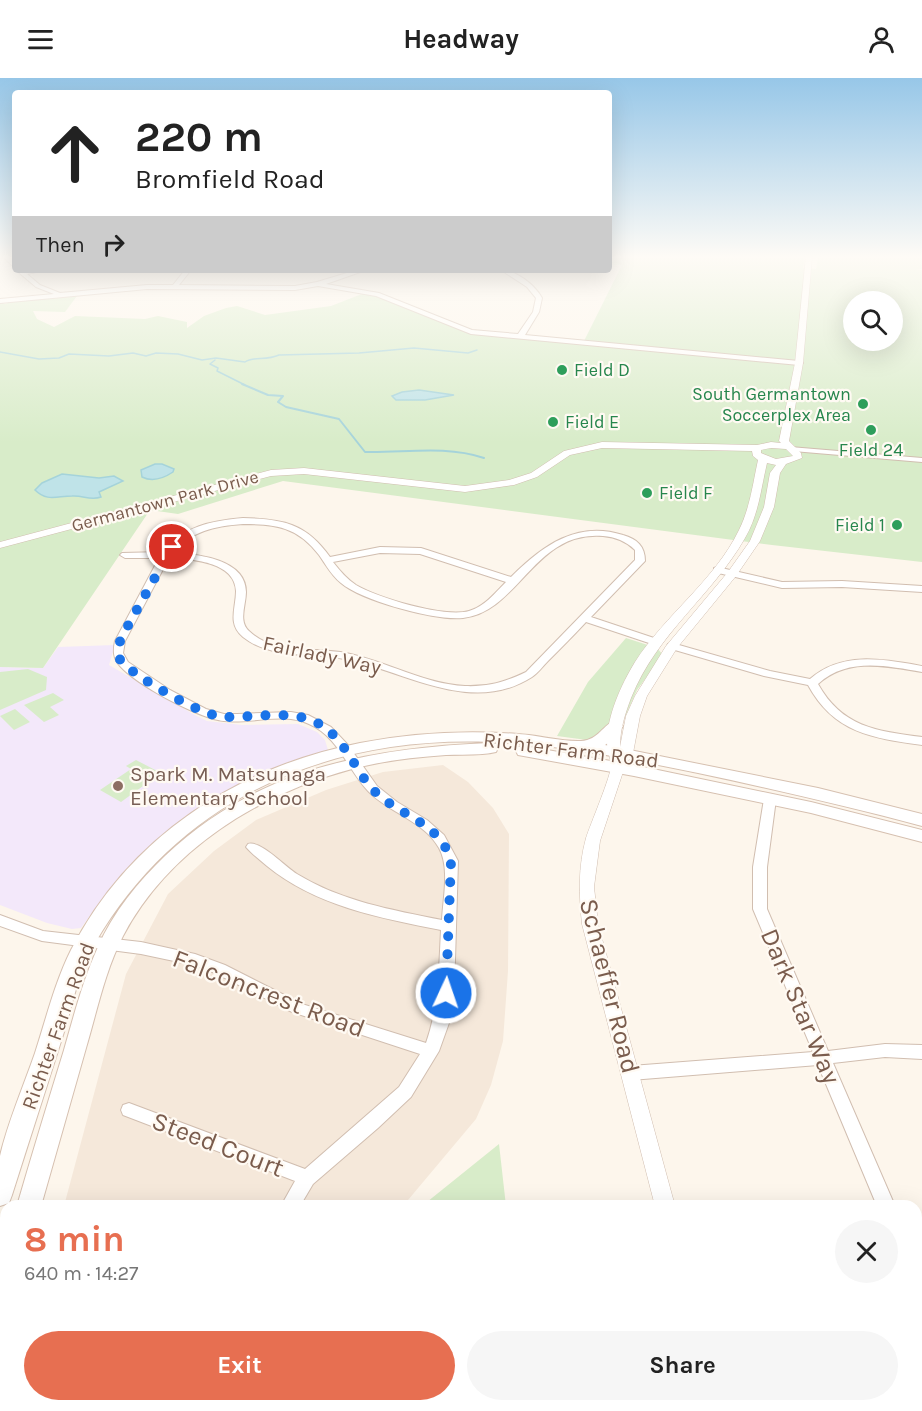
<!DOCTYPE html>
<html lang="en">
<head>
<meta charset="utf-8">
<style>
	body { margin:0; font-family:Karla,sans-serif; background:#f6f6f6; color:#222; height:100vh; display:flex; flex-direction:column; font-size:22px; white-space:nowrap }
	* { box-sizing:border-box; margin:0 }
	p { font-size:20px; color:#767676 }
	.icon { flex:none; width:33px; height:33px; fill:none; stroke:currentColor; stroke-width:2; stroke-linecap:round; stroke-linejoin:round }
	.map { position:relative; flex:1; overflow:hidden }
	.drawer { position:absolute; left:0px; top:1122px; width:922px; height:212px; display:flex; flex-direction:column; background:#fff; border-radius:18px 18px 0 0; box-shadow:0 6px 24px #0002 }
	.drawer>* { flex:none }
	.banner { position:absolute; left:12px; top:12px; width:600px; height:183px; border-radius:6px; box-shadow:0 6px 24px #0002; background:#fff; color:#222; overflow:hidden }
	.fabs { position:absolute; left:843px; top:213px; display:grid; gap:12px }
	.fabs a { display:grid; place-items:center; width:60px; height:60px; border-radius:50%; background:#fff; box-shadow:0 6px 24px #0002; font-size:30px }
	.pin { position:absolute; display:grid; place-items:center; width:51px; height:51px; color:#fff; margin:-26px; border:3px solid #fff; border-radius:50%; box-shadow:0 2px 6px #0007 }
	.me { position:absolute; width:66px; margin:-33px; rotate:3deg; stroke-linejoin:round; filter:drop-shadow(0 0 4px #0008) }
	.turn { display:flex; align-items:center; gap:21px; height:126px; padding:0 24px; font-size:27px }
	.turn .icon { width:78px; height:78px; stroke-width:2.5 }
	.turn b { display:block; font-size:42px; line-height:51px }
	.then { display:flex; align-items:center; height:57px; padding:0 24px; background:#0003; gap:12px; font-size:22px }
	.round { display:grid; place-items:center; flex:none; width:63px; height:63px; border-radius:32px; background:#f6f6f6 }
	.head { display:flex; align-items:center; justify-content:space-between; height:102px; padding:0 24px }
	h1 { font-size:36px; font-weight:700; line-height:45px; color:#e76f51 }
	.button { display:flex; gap:12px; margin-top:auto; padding:12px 24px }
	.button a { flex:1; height:69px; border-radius:36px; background:#e76f51; color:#fff; font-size:24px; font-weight:700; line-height:69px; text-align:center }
	.button a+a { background:#f6f6f6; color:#222 }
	header { display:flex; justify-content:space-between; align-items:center; height:78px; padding:0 24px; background:#fff; font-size:27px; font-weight:700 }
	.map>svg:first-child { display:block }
	.residential { fill:#f5e8da }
	.education { fill:#f3e8fa }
	.green { fill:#d8ecc9; fill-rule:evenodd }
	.water { fill:#bfe3e8; stroke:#a5d3da; stroke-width:1.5 }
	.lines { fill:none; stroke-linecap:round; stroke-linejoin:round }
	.stream-far1 { stroke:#a5d3da; stroke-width:1.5 }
	.stream { stroke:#a5d3da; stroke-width:2 }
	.minor-casing { stroke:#d1beb0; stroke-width:2 }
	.tertiary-casing { stroke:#d1beb0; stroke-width:1 }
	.secondary-casing { stroke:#d6c0b0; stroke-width:2 }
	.minor { fill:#fff; fill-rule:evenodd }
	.tertiary { fill:#fff; fill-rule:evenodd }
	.secondary { fill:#fff; fill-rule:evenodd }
	.route { stroke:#1a73e8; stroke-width:10; stroke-dasharray:0 18 }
	.leisure-dot { fill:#2e9e5b; stroke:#fffaf3; stroke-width:2 }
	.education-dot { fill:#8d6e63; stroke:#fffaf3; stroke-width:2 }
	.labels { text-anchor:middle; stroke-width:4.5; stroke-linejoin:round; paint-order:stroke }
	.far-leisure-label { font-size:18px; fill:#27864d; stroke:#fffaf3; text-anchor:start }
	.far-street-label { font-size:18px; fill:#7a5c4d; stroke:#fffaf3 }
	.street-label { font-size:21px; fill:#7a5c4d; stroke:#fffaf3 }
	.education-label { font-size:21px; fill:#785e54; stroke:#fffaf3; text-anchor:start }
	.near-street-label { font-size:26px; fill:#7a5c4d; stroke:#fffaf3 }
</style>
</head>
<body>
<header><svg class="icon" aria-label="menu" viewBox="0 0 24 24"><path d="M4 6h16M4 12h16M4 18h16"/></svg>Headway<svg class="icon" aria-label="person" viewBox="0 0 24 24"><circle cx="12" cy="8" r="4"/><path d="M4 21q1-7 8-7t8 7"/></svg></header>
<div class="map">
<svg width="922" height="1333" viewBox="0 0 922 1333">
	<rect width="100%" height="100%" fill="#fdf6ec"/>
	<path class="residential" d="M 443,687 L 468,704 L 493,730 L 509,756 L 508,893 L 503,963 L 491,1007 L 476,1041 L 403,1128 L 64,1128 L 126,896 L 168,816 L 214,773 L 256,742 L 326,712 L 383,694 Z
		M 6,1322 L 6,1328 L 356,1328 L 355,1333 L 2,1333 Z"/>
	<path class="education" d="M 115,567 L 109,587 L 193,636 L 207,643 L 242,647 L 298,646 L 317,654 L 325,662 L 328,672 L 250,701 L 197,732 L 143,776 L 111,809 L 81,850 L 72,851 L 47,845 L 0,827 L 0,589 L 43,590 L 58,569 Z"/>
	<path class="green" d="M 609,179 L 805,179 L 803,190 L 816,191 L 818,179 L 922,179 L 922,191 L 915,192 L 922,192 L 922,484 L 772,467 L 283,403 L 178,436 L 150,432 L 43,590 L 0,589 L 0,224 L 5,226 L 13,223 L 77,218 L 65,234 L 33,233 L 37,241 L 54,249 L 75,238 L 145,241 L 158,238 L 187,244 L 187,250 L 204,238 L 226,230 L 237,228 L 265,237 L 331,228 L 367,214 L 376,216 L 468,255 L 583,265 L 622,187 L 609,187 ZM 854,224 L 892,224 L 892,262 L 854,262 Z
		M 626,560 L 657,570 L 663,577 L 637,612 L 616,659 L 602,664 L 557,658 L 588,604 Z
		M 28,591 L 47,599 L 46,612 L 0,632 L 0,594 Z
		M 53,615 L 64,622 L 50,629 L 59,637 L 44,644 L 24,627 Z
		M 15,631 L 30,644 L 14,652 L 0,638 Z
		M 136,682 L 161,695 L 121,724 L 100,712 L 131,691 L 126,688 Z
		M 499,1066 L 506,1128 L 422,1128 Z"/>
	<path class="water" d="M 419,312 L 454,317 L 425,322 L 396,322 L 392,318 L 402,314 Z
		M 155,386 L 162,386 L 174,391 L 173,394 C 164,400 152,404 142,399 L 141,392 Z
		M 62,396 L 99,400 L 114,398 L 123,403 L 99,414 L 101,419 C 90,423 83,417 72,418 C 57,418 47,424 35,412 L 42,405 Z"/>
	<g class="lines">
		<path class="stream-far1" d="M 0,274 L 39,281 L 59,280 L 69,276 L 109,278 L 133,275 L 146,278 L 156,275 L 178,276 L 202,282 L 216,280 L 245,284 C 253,278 266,283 279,277 L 359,275 L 414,270 L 468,275 L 477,272
			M 215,282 L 210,286 L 218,290 L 217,293 L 245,307"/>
		<path class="stream" d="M 242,306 L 268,317 L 283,318 L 278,324 L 286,329 L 339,341 L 365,374 C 405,375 445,367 484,380"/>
		<defs>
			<path id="minor" d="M 3,179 L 9,179 L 15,185 L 15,190 Z
				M 16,192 L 46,192 L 27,196 L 40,207 L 60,215 L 147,207 L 173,207 L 185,192 L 191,192 L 179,207 L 295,208 L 317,204 L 357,192 L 366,192 L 326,206 L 379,215 L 472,252 L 518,256 L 533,234 L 536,220 L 527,209 L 501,192 C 516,192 535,207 542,220 L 539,234 L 525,257 L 799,283 L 803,285 L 799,287 L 471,256 L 376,218 L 318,208 L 295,212 L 147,211 L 0,225 L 0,221 L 54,216 L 36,209 Z
				M 790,369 L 922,380 L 922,384 L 793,373 L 789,371 Z
				M 243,440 C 283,441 306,445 330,479 L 380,469 L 421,470 L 511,499 C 542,468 577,442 623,457 C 637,461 645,468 645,483 L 591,539 L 660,562 L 661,564 L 656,567 L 652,566 L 586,544 C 574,557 561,570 548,583 C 543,588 538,595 532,599 C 471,638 406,593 344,581 C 311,574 272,582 243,559 C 227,546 236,530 236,513 C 235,483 190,481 169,480 L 125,563 L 123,575 L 128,584 L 170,612 L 206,631 L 224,636 L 237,636 L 291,634 L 308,637 L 331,649 L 348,667 L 377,708 L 397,724 L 427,742 L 444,757 L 458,783 L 454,915 L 449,945 L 439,973 L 411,1019 L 378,1050 L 313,1106 L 300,1128 L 281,1128 L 295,1103 L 123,1037 L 121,1032 L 123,1027 L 129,1025 L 305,1091 L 399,1009 L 420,976 L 292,934 L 215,895 L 193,887 L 141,876 L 42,863 L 0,848 L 0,837 L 43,853 L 141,864 L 195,876 L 225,887 L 302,926 L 426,965 C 439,928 439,891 441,852 C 380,840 316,828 267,788 C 260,782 252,776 246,769 L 248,766 C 261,762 285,789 297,796 C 341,823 392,832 442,842 C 443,820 450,790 439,770 C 424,743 389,735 368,713 C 348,692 338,658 309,646 C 283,634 252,646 224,643 C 198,640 137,607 120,588 C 113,580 113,573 115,563 L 159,480 L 125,480 L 120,477 L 122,475 L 163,474 C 184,448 210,443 243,440 ZM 243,446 C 276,446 298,449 319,477 C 326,487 332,498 341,505 C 362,523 436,543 463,540 C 519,534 534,452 603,458 C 615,459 626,463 635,472 L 635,482 L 526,594 C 505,604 488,609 465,608 C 424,606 386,583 346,575 C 315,569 274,577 249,553 C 238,543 246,527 246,514 C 246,481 197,476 173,475 C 190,453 216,448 243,446 ZM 380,475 L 420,476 L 506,504 C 495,515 484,529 469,533 C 444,540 379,520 356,507 C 347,501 340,493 333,484 Z
				M 717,489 L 782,504 L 842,503 L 922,508 L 922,514 L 842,509 L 782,510 L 714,494 L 714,490 Z
				M 672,565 L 770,593 L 810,601 C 842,573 883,581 922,588 L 922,594 C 886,588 848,579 818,606 C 842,649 876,653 922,659 L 922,667 C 872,660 834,655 808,607 L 764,598 L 668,570 L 667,568 L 668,566 Z
				M 770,717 L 776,721 L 767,789 L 767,831 L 828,973 L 885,966 L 922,967 L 922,981 L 885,979 L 833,985 L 895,1128 L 877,1128 L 818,987 L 631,1002 L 625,1000 L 623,995 L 625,990 L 631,988 L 813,974 L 753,831 L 753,789 L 764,721 Z
				M 0,1162 L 6,1162 L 6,1180 L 0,1180 Z
				M 916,1192 L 922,1194 L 922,1223 L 916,1221 Z
				M 238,1328 L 258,1328 L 256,1333 L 236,1333 Z"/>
			<path id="tertiary" d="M 806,179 L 812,179 L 803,285 L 789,363 L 801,375 L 802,380 L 786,386 L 780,395 L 774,429 L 760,463 L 736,498 L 677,570 L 647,618 L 640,638 L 633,675 L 625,688 L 600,763 L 594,809 L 598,846 L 675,1128 L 655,1128 L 582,846 C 579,817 578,789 586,760 C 590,747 612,696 611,687 C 611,680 607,673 607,665 C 607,638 621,607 635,584 C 665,537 715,502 739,452 C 750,430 753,405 758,382 L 753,378 L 752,373 L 602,370 L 570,377 L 537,399 L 514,407 L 465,414 L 304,396 L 271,398 L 0,470 L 0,464 L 271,392 L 304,390 L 465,408 L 509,402 L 531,395 L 564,373 L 602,364 L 757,367 L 771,364 L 781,365 L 779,363 L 795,285 ZM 771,370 L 786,371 L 793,378 L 776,381 L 761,375 L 761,372 ZM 767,385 L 776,387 L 770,395 L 764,429 L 750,463 L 728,494 L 666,568 L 635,618 L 626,638 L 620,669 C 620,651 625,636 631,620 C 657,555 712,518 745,460 C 759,436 761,410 767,385 Z
				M 705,1328 L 728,1328 L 730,1333 L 706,1333 Z"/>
			<path id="secondary" d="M 615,643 L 623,648 L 615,660 L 605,667 L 818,710 L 922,736 L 922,748 C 848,728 773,711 698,695 C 629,681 559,666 489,664 C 326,658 179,721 95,865 C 79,892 73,924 64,954 C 47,1008 29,1063 12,1117 L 9,1125 L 0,1128 C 0,1113 0,1094 0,1078 C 7,1046 24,1007 35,975 C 46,941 55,904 71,872 C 129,759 237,689 360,665 C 412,655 465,652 518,656 C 538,657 562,664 581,663 C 599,662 603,646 615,643 Z
				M 490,665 L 496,666 L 498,670 L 496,674 C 480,678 462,676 446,677 C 415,679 382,683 352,691 C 259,716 169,771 123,858 C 105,893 97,933 86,970 C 71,1023 56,1075 41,1128 L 17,1128 C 32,1076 48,1024 64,972 C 74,937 83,902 98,869 C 113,834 138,804 165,778 C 256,691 369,670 490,665 Z
				M 524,668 L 634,687 L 811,724 L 922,752 L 922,764 L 811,735 L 634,698 L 518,677 L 516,673 L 518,669 Z
				M 6,1193 L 6,1237 L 0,1239 L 0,1196 Z"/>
		</defs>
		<use href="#minor" class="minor-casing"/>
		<use href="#tertiary" class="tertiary-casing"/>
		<use href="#secondary" class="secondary-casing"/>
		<use href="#minor" class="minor"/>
		<use href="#tertiary" class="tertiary"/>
		<use href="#secondary" class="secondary"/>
	</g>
	<linearGradient id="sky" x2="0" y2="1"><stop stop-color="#97c7e8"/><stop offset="0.49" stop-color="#fefbf6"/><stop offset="1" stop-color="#fefbf6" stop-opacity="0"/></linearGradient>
	<rect width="922" height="365" fill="url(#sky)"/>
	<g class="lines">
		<path class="route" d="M 172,469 L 120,562 L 120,582 C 133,598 202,638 223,639 C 249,640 289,632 313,643 C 348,658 354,698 382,720 C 408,740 441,748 451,783 L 446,915"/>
	</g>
	<g class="leisure-dot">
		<circle cx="562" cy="292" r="6"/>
		<circle cx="863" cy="326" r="6"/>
		<circle cx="553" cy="344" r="6"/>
		<circle cx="871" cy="352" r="6"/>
		<circle cx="647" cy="415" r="6"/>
		<circle cx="897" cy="447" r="6"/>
	</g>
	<circle class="education-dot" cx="118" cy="708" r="6"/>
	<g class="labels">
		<g class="far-leisure-label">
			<text x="574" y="298">Field D</text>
			<text x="851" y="322" text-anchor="end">South Germantown<tspan x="851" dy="21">Soccerplex Area</tspan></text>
			<text x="565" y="350">Field E</text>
			<text x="871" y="378" text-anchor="middle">Field 24</text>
			<text x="659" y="421">Field F</text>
			<text x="885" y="453" text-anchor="end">Field 1</text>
		</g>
		<g class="far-street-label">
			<text transform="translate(165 423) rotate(-15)" y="6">Germantown Park Drive</text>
		</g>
		<g class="street-label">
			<text transform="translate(322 577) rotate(12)" y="7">Fairlady Way</text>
			<text transform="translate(571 672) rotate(7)" y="7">Richter Farm Road</text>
			<text transform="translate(58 948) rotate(-70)" y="7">Richter Farm Road</text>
		</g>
		<g class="education-label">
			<text x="130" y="703">Spark M. Matsunaga<tspan x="130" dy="24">Elementary School</tspan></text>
		</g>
		<g class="near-street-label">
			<text transform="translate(610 908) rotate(76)" y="9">Schaeffer Road</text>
			<text transform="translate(269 915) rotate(21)" y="9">Falconcrest Road</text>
			<text transform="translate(801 928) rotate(67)" y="9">Dark Star Way</text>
			<text transform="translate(218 1066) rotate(21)" y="9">Steed Court</text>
		</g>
	</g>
</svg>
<div class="fabs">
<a><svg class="icon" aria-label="search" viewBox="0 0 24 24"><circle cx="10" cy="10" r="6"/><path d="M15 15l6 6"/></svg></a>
</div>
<div class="pin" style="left:172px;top:469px;background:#d93025"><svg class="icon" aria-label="arrive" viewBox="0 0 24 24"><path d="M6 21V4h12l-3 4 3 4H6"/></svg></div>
<svg class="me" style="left:446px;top:915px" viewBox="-20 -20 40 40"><circle r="17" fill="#1a73e8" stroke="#fff" stroke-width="3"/><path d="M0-11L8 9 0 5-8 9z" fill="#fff"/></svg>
<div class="banner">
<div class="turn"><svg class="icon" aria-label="ahead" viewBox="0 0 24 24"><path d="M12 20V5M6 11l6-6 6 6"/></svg><div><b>220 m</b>Bromfield Road</div></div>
<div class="then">Then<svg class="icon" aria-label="right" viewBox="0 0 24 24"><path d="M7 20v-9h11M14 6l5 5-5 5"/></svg></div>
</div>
<section class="drawer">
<div class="head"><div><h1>8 min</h1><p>640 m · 14:27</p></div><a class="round"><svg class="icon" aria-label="close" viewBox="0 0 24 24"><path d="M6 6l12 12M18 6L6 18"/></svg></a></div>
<div class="button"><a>Exit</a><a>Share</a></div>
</section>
</div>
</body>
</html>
